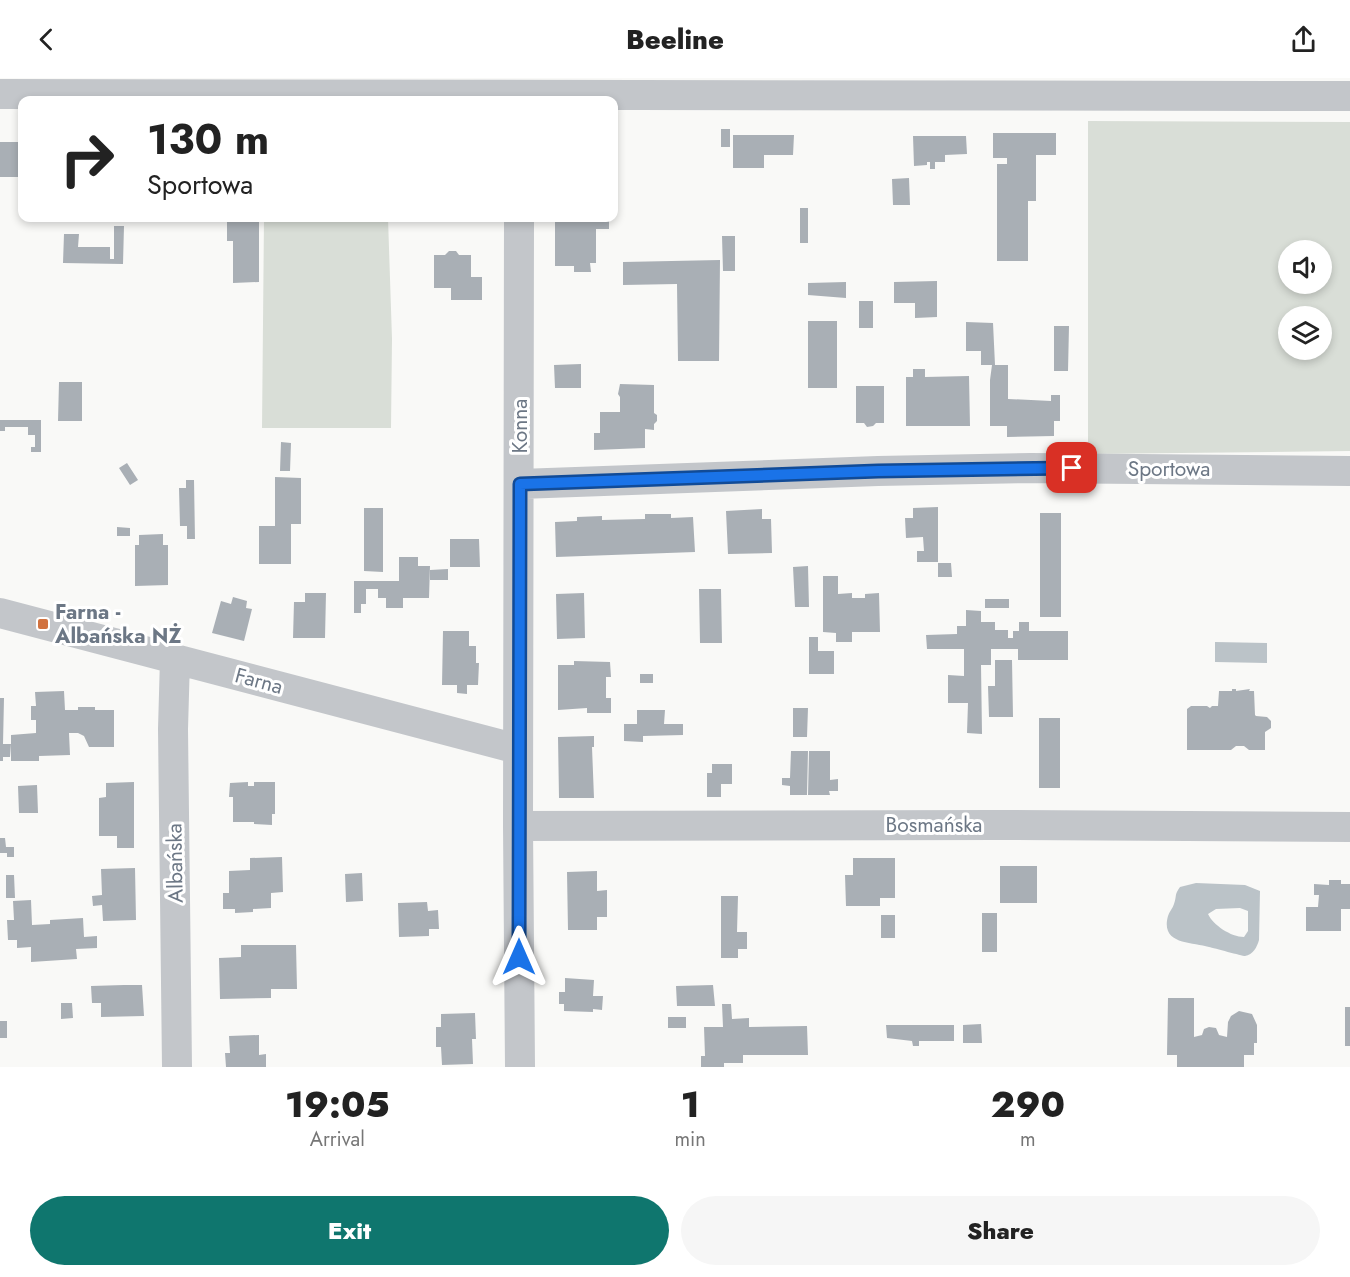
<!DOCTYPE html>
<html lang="en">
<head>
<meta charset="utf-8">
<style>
	body { margin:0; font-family:Jost,sans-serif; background:#f6f6f6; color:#222; height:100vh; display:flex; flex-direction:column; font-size:22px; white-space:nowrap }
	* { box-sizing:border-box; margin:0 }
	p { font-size:20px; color:#767676 }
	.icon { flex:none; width:33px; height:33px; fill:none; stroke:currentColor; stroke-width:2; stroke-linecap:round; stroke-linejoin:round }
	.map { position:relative; height:989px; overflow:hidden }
	.sheet { display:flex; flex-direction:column; background:#fff; flex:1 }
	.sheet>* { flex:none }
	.hud { position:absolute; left:18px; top:18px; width:600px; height:126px; border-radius:12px; box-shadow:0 3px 9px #0003; background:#fff; color:#222; overflow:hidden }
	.tools { position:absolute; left:1278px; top:162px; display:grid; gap:12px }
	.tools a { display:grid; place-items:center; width:54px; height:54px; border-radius:50%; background:#fff; box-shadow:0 3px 9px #0003; font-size:30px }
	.pin { position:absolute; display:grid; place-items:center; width:51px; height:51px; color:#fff; margin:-26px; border-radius:12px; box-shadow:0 3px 9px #0006 }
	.me { position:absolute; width:66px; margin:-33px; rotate:0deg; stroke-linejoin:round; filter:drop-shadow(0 0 4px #0008) }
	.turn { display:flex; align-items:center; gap:21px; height:126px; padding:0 30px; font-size:27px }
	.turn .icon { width:78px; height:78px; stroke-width:2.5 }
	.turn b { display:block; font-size:42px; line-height:51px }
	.eta { display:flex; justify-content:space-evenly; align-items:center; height:102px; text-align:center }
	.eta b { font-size:36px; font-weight:800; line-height:42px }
	.primary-button { display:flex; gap:12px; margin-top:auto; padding:12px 30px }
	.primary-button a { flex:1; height:69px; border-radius:36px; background:#0f766e; color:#fff; font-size:24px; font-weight:800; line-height:69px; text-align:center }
	.primary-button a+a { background:#f6f6f6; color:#222 }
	header { display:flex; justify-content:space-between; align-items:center; height:78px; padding:0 30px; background:#fff; font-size:27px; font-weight:800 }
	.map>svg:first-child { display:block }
	.green { fill:#d9ded7; fill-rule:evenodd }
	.water { fill:#bbc3c8; fill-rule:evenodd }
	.building { fill:#a9afb5 }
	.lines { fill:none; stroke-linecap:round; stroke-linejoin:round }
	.minor { stroke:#c3c6ca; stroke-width:30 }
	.route-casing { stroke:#114b97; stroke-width:15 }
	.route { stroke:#1a73e8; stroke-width:10 }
	.poi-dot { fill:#d1723f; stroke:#fff; stroke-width:2 }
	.labels { text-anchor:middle; stroke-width:6; stroke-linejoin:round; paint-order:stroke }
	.street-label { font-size:21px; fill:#6c7785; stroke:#fff }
	.poi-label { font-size:21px; font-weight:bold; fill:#6c7785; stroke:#fff; text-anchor:start }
</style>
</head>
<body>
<header><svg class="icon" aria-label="back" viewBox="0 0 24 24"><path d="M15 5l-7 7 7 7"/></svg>Beeline<svg class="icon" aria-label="share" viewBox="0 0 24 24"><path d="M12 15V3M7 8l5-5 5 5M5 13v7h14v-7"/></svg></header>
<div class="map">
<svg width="1350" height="989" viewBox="0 0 1350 989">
	<rect width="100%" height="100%" fill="#f9f9f7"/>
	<path class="green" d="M 1088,43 L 1350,44 L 1350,373 L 1088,376 ZM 1288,172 L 1322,172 L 1322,206 L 1288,206 ZM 1288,238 L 1322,238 L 1322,272 L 1288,272 Z
		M 264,140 L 388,140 L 392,261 L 391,350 L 262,350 Z"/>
	<path class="water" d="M 1215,564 L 1267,565 L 1267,585 L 1215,584 Z
		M 1196,805 L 1245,807 L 1260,813 L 1259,862 C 1257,869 1253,877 1245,878 C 1242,878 1214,870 1209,869 C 1192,864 1160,867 1168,838 C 1169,834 1173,830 1174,826 C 1177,818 1174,817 1180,809 ZM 1240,830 L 1248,833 L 1248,853 L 1244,859 C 1231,859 1213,847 1208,836 L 1216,831 Z"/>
	<path class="building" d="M 721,51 L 730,51 L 730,69 L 721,69 Z
		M 993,55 L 1056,55 L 1056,77 L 1036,77 L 1036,123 L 1028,123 L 1028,183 L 997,183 L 997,86 L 1007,86 L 1007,80 L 993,80 Z
		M 733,57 L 794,57 L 793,77 L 764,77 L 764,90 L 733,90 Z
		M 913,58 L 966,58 L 967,76 L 945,77 L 945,84 L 935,84 L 935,91 L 930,91 L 930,84 L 927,84 L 927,87 L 914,88 Z
		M 0,64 L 22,64 L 22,99 L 0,99 Z
		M 909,100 L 910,127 L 893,127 L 892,101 Z
		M 800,130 L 808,130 L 808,165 L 800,165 Z
		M 555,141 L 609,141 L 609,151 L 596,151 L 596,185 L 590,185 L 591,194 L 574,194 L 574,188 L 555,188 Z
		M 227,144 L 259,144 L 259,204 L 233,205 L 233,163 L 227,163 Z
		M 114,148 L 124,148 L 123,186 L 63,185 L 64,156 L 79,156 L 78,169 L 110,169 L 110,181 L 114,181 Z
		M 722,158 L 735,158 L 735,193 L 723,193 Z
		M 449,173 L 456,173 L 459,177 L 471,177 L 471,199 L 482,199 L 482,222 L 451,222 L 451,210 L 434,210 L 434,177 L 445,177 Z
		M 720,182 L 719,283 L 678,283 L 677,206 L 623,207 L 623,184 Z
		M 937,203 L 937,239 L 915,240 L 915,225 L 894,225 L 894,204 Z
		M 846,204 L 846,220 L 808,217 L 808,205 Z
		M 859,223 L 873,223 L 873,250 L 859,250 Z
		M 808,243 L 837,243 L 837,310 L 808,310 Z
		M 966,244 L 993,245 L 995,287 L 1008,287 L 1008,321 L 1051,323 L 1051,317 L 1060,317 L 1060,343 L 1054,343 L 1054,358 L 1007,359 L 1007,348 L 990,348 L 990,302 L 992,287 L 981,287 L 981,273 L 966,273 Z
		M 1054,248 L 1069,248 L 1068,293 L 1054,293 Z
		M 581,286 L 581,310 L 555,310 L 554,287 Z
		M 913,291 L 925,291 L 925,299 L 969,298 L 970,348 L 906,348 L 906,299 L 913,299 Z
		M 59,304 L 82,304 L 82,343 L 58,343 Z
		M 620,306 L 654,307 L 654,335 L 657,337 L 657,343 L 654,346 L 654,352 L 645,351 L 645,370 L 594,372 L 594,355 L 600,355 L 600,334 L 620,334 L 620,319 L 618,316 Z
		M 856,308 L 884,308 L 884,345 L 876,345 L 873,348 L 867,349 L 864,345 L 856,345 Z
		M 0,342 L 41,342 L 41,374 L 31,374 L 31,369 L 35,369 L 35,357 L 28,357 L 28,349 L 5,349 L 5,353 L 0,353 Z
		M 281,364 L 291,365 L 290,393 L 280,393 Z
		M 127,385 L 138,402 L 130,407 L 119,390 Z
		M 275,399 L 301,400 L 301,446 L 291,446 L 291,486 L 259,486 L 259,448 L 275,448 Z
		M 186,402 L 194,402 L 195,461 L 187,461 L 187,448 L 180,448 L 179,410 L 186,410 Z
		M 938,429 L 938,484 L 917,484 L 917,473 L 924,473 L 923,459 L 906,460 L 905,440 L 913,440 L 913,430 Z
		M 364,430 L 383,430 L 383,494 L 364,493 Z
		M 762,431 L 762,441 L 771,441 L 772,475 L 728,476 L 726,433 Z
		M 1040,435 L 1061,435 L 1061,539 L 1040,539 Z
		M 645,436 L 671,436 L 671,440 L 693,439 L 695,474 L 556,479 L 555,444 L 577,443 L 577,439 L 602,438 L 602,442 L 645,441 Z
		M 117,449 L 130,450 L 130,458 L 117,458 Z
		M 163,456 L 163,467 L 168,467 L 168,507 L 135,508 L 135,467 L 139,467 L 139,457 Z
		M 450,461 L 479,461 L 480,489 L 450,489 Z
		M 399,479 L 418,479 L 418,488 L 430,488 L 429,520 L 403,520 L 403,530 L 386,530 L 386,520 L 378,520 L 378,511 L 366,511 L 366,526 L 361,526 L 361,535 L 354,535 L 354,503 L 399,503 Z
		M 938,485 L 951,485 L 952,499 L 938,499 Z
		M 808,488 L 809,529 L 795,529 L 793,489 Z
		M 448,491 L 448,502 L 430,502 L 430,492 Z
		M 823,498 L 838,498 L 838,516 L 852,515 L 852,520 L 865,520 L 865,516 L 879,515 L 880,554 L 852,554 L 852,564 L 836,564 L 836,555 L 823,554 Z
		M 699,511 L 721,511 L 722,565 L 700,565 Z
		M 305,515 L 326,515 L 325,560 L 293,560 L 294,524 L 305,524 Z
		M 584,515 L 585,560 L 557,561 L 556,516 Z
		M 233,519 L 247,523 L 246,530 L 252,531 L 244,563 L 212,555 L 221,523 L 231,526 Z
		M 985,521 L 1009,521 L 1009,530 L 985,530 Z
		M 966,532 L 981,533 L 981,544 L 995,544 L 995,552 L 1008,552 L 1008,560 L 1013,560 L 1013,553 L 1019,553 L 1019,544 L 1029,544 L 1029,553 L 1068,553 L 1068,582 L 1018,582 L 1018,571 L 991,571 L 991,587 L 981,587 L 982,656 L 967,655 L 968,625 L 948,625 L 948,597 L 964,598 L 964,571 L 927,571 L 926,557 L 957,556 L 957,548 L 966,548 Z
		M 443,553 L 469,553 L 469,568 L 476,568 L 476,585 L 479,585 L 478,607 L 467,607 L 467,616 L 457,615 L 457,607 L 442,607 Z
		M 809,559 L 818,559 L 818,573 L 834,573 L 834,596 L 809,596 Z
		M 995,582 L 1012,582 L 1013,639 L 989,639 L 988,608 L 995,608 Z
		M 574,583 L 610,584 L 611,599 L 606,599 L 606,620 L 611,620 L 611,635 L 587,635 L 587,630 L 558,632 L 558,587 L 574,587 Z
		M 640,596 L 653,596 L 653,605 L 640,605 Z
		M 1232,611 L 1236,611 L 1236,613 L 1250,611 L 1249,613 L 1254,613 L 1255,637 L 1256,638 L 1267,639 L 1271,643 L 1271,650 L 1265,654 L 1265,672 L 1249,672 L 1244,668 L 1236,668 L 1231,672 L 1187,672 L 1187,631 L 1191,628 L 1207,628 L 1210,630 L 1212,628 L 1218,628 L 1219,613 L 1232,613 Z
		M 64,613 L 65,632 L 78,632 L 78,629 L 95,629 L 95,632 L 114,632 L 114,669 L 89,669 L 84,658 L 78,655 L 69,655 L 70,677 L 39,678 L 39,683 L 11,683 L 11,657 L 36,655 L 36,642 L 31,642 L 31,628 L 36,628 L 35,614 Z
		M 0,620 L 4,620 L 3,666 L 11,666 L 10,679 L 3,679 L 3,683 L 0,683 Z
		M 793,630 L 808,630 L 807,659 L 793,659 Z
		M 637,632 L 665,632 L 664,646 L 683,646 L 683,657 L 643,658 L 643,664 L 624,663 L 624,646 L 637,646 Z
		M 1039,640 L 1060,640 L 1060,710 L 1039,710 Z
		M 594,658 L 594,669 L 592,669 L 594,720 L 559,720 L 558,659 Z
		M 791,673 L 808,673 L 807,717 L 790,717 L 790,708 L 782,707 L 782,700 L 790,700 Z
		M 809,673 L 830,673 L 830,702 L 838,701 L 838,713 L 829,713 L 830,717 L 808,717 Z
		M 712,686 L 732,686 L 732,706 L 721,706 L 721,719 L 707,719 L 707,695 L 712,695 Z
		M 134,704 L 134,770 L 117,770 L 117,758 L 99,758 L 99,720 L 106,719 L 106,705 Z
		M 248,704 L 248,708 L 254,708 L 254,704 L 275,704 L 275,736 L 272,736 L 272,747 L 254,746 L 254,744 L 233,744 L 233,719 L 229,719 L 230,705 Z
		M 37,707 L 38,735 L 19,735 L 18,708 Z
		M 0,760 L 5,760 L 6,769 L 14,769 L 14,779 L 7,779 L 7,775 L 0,775 Z
		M 282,779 L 283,814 L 271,815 L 271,830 L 253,831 L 253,834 L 235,835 L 235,831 L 223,831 L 223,815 L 229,815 L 229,793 L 250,792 L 250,780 Z
		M 853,780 L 895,780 L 895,820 L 880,820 L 880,828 L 846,828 L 845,797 L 853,797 Z
		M 1000,788 L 1037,788 L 1037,825 L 1000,825 Z
		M 135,790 L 136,842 L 103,843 L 102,827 L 93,828 L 92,818 L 102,817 L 101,791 Z
		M 597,793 L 597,813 L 607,812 L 607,839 L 597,839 L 597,852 L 568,852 L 567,794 Z
		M 362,795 L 363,823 L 346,824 L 345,796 Z
		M 6,797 L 14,797 L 15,820 L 6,820 Z
		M 1329,802 L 1341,802 L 1341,806 L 1350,806 L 1350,831 L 1341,831 L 1341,853 L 1306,853 L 1306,829 L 1318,829 L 1319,817 L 1314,817 L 1314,806 L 1329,807 Z
		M 721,818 L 738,818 L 737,854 L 747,854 L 747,871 L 738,871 L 738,880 L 721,880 Z
		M 31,822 L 32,847 L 50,846 L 50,842 L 83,840 L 84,859 L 97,858 L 97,870 L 76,871 L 77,881 L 31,884 L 31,869 L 17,870 L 17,862 L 8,862 L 7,842 L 14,842 L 13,823 Z
		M 427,824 L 428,833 L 438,832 L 439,851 L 429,851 L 429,858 L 399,859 L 398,825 Z
		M 982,835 L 997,835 L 997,874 L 982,874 Z
		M 881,837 L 895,837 L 895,860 L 881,860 Z
		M 241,867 L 296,867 L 297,911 L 271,911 L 271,920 L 220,921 L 219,880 L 241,879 Z
		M 565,900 L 594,902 L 593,918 L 603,918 L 602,932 L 593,931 L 593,934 L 564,933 L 564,926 L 559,926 L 559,914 L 565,914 Z
		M 124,907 L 142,907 L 144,938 L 101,939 L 101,925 L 92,925 L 91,908 Z
		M 713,907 L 715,928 L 677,928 L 676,908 Z
		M 1168,920 L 1194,920 L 1194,959 L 1202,957 L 1204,951 L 1209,949 L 1216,950 L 1219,957 L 1227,959 L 1228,944 L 1231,938 L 1239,933 L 1252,936 L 1257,947 L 1257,965 L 1254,965 L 1254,977 L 1244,977 L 1244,989 L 1177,989 L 1177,977 L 1167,977 Z
		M 61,925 L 72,925 L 73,940 L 61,941 Z
		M 722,926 L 731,926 L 732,941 L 749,940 L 749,949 L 807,948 L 808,977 L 743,977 L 743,985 L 724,985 L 724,989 L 701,989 L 701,978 L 705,978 L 704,949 L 723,949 Z
		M 1345,929 L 1350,929 L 1350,968 L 1345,968 Z
		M 475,935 L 476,961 L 472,961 L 473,986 L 442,987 L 441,969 L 436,969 L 436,949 L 441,949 L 441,936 Z
		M 668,939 L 686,939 L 686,950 L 668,950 Z
		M 0,943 L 7,943 L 7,960 L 0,960 Z
		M 981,946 L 982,965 L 963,965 L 963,947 Z
		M 886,947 L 954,947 L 954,963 L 919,963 L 919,968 L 913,968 L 912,963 L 887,960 Z
		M 259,957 L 259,977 L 266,976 L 266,989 L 226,989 L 225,975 L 230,975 L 229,958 Z"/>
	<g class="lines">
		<path class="minor" d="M 0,16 L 1350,18
			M 519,140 L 518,748 L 520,989
			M 520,406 L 878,393 L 1031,390 L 1350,393
			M 0,535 L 518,671
			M 175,581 L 173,651 L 177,989
			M 518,748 L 996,747 L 1350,749"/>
	</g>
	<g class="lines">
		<defs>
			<path id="route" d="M 519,879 L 520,406 L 878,393 L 1072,390"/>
		</defs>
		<use href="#route" class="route-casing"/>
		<use href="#route" class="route"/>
	</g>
	<rect class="poi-dot" x="37" y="540" width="12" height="12" rx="3"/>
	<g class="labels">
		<g class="street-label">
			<text transform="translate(520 348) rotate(-90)" y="7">Konna</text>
			<text x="1169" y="398">Sportowa</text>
			<text transform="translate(259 603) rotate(15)" y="7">Farna</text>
			<text x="934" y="754">Bosmańska</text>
			<text transform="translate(175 785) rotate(-91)" y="7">Albańska</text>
		</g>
		<g class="poi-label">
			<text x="55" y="541">Farna -<tspan x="55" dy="24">Albańska NŻ</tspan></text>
		</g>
	</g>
</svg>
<div class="tools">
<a><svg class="icon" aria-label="sound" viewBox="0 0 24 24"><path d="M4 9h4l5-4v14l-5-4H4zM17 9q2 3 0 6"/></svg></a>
<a><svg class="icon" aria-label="layers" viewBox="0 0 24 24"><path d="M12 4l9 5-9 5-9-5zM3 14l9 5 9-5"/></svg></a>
</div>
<div class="pin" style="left:1072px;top:390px;background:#d93025"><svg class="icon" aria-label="arrive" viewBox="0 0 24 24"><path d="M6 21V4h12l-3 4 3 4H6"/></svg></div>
<svg class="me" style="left:519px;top:879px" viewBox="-20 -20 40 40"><path d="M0-17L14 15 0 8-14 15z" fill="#1a73e8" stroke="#fff" stroke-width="4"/></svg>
<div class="hud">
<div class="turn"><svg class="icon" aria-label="right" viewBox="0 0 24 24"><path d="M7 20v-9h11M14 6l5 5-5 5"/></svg><div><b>130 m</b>Sportowa</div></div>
</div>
</div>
<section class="sheet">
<div class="eta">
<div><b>19:05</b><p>Arrival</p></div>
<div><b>1</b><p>min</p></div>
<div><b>290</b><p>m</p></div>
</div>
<div class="primary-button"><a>Exit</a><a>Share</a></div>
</section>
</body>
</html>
